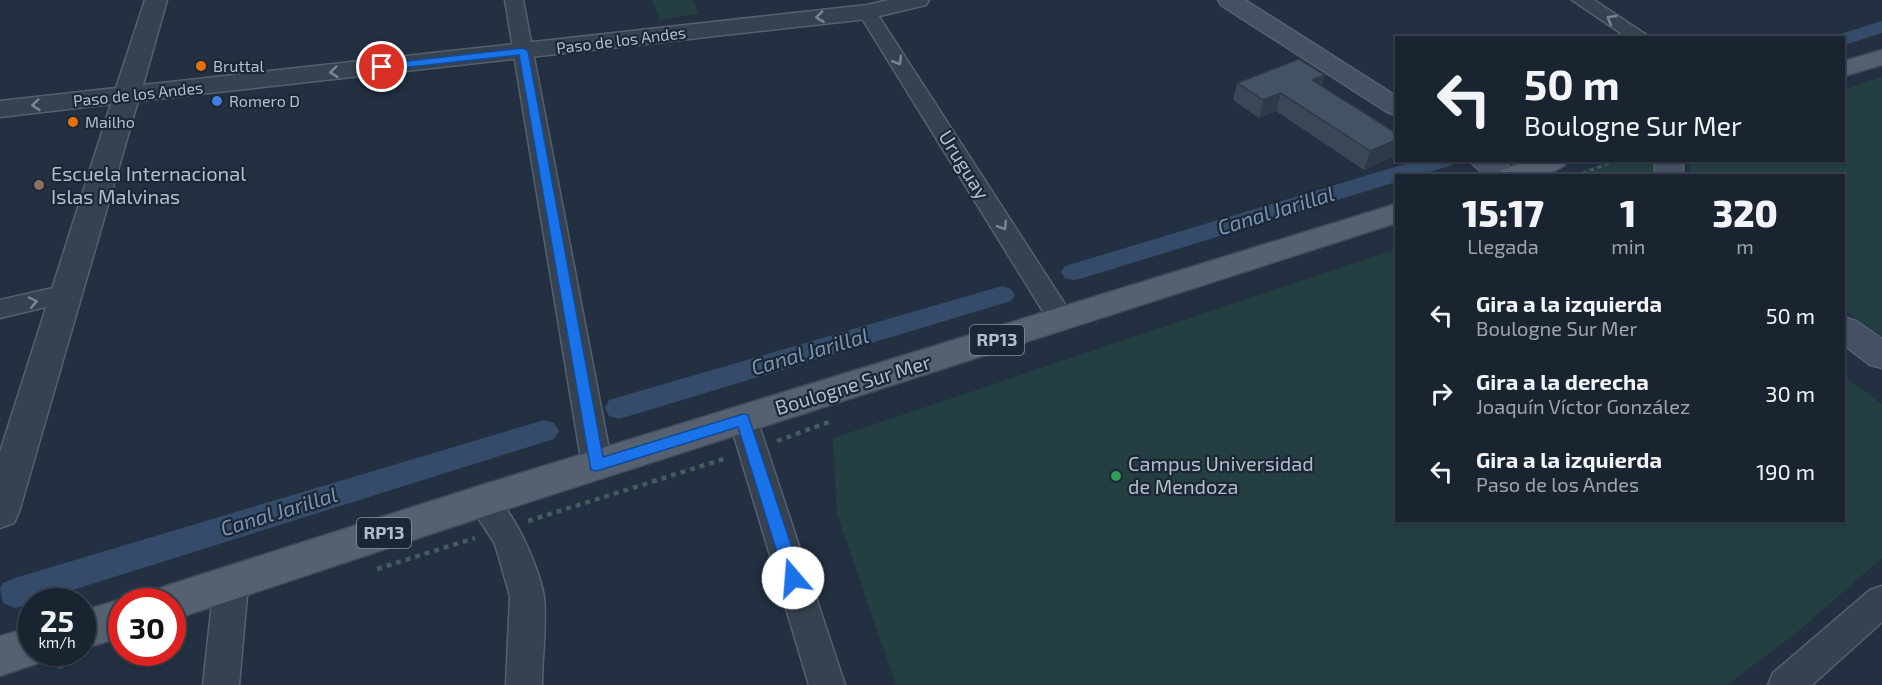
<!DOCTYPE html>
<html lang="es">
<head>
<meta charset="utf-8">
<style>
	body { margin:0; font-family:"Exo 2",sans-serif; background:#232c39; color:#f1f3f6; height:100vh; display:flex; flex-direction:column; font-size:22px; white-space:nowrap }
	* { box-sizing:border-box; margin:0 }
	p { font-size:20px; color:#9fa4ab }
	.icon { flex:none; width:33px; height:33px; fill:none; stroke:currentColor; stroke-width:2; stroke-linecap:round; stroke-linejoin:round }
	.map { position:relative; flex:1; overflow:hidden }
	.side { position:absolute; left:1395px; top:174px; width:450px; height:348px; display:flex; flex-direction:column; background:#1a2431; border-radius:0px; box-shadow:0 2px 4px #0004,0 0 0 2px #38414d }
	.side>* { flex:none }
	.hud { position:absolute; left:1395px; top:36px; width:450px; height:126px; border-radius:0px; box-shadow:0 2px 4px #0004,0 0 0 2px #38414d; background:#1a2431; color:#f1f3f6; overflow:hidden }
	.speed { position:absolute; left:18px; top:588px; display:flex; gap:12px; font-size:30px; font-weight:700; text-align:center }
	.speed>* { display:grid; place-content:center; width:78px; height:78px; border-radius:50%; background:#1a2431; box-shadow:0 2px 4px #0004,0 0 0 2px #38414d; line-height:1 }
	.speed small { font-size:15px; font-weight:400 }
	.speed .limit { border:9px solid #d22; background:#fff; color:#111 }
	.pin { position:absolute; display:grid; place-items:center; width:51px; height:51px; color:#fff; margin:-26px; border:3px solid #fff; border-radius:50%; box-shadow:0 2px 6px #0007 }
	.me { position:absolute; width:66px; margin:-33px; rotate:342deg; stroke-linejoin:round; filter:drop-shadow(0 0 4px #0008) }
	.turn { display:flex; align-items:center; gap:21px; height:126px; padding:0 30px; font-size:27px }
	.turn .icon { width:78px; height:78px; stroke-width:2.5 }
	.turn b { display:block; font-size:42px; line-height:51px }
	.eta { display:flex; justify-content:space-evenly; align-items:center; height:102px; text-align:center }
	.eta b { font-size:36px; font-weight:800; line-height:42px }
	ul { padding:0; list-style:none }
	li { display:flex; align-items:center; gap:18px; height:78px; padding:0 30px }
	li div { flex:1 }
	li b { display:block; font-size:22px }
	li em { font-style:normal }
	.map>svg:first-child { display:block }
	.green { fill:#243f41 }
	.lines { fill:none; stroke-linecap:round; stroke-linejoin:round }
	.canal { fill:#344c69; fill-rule:evenodd }
	.minor-casing { stroke:#55606e; stroke-width:3 }
	.tertiary-casing { stroke:#55606e; stroke-width:3 }
	.secondary-casing { stroke:#55606e; stroke-width:3 }
	.primary-casing { stroke:#404b59; stroke-width:3 }
	.path-far1 { stroke:#435c5e; stroke-width:3; stroke-dasharray:4 4; stroke-linecap:butt }
	.path { stroke:#435c5e; stroke-width:4.5; stroke-dasharray:5 5; stroke-linecap:butt }
	.minor { fill:#374250; fill-rule:evenodd }
	.tertiary { fill:#374250; fill-rule:evenodd }
	.secondary { fill:#445164; fill-rule:evenodd }
	.primary { fill:#556170; fill-rule:evenodd }
	.wall { fill:#3a4757 }
	.shaded-wall { fill:#2f3947 }
	.building { fill:#435265; stroke:#2f3947; stroke-width:1.5 }
	.oneway { stroke:#7b8694 }
	.route { fill:#1a73e8; stroke:#114b97; stroke-width:1.5 }
	.food-dot { fill:#e8710a; stroke:#1c2735; stroke-width:2 }
	.shop-dot { fill:#3f7fe0; stroke:#1c2735; stroke-width:2 }
	.education-dot { fill:#8d6e63; stroke:#1c2735; stroke-width:2 }
	.leisure-dot { fill:#2e9e5b; stroke:#1c2735; stroke-width:2 }
	.labels { text-anchor:middle; stroke-width:4.5; stroke-linejoin:round; paint-order:stroke }
	.far-street-label { font-size:16px; fill:#b3bdcb; stroke:#1c2735 }
	.far-poi-label { font-size:16px; fill:#b3bdcb; stroke:#1c2735; text-anchor:start }
	.shield { fill:#1c2735; stroke:#86909e; stroke-width:1.5 }
	.shield-label { font-size:18px; font-weight:bold; fill:#b3bdcb }
	.street-label { font-size:20px; fill:#b3bdcb; stroke:#1c2735 }
	.poi-label { font-size:20px; fill:#b3bdcb; stroke:#1c2735; text-anchor:start }
	.water-label { font-size:21px; font-style:italic; fill:#7894b5; stroke:#1c2735 }
</style>
</head>
<body>
<div class="map">
<svg width="1882" height="685" viewBox="0 0 1882 685">
	<rect width="100%" height="100%" fill="#223041"/>
	<path class="green" d="M 652,0 L 693,0 L 699,13 L 660,20 Z
		M 1882,77 L 1882,337 L 1844,310 L 1844,176 L 1689,175 L 1691,161 L 1844,160 L 1844,90 Z
		M 1612,160 L 1656,161 L 1661,176 L 1568,176 Z
		M 1396,249 L 1396,520 L 1844,520 L 1844,376 L 1882,404 L 1882,558 L 1795,634 L 1727,685 L 896,685 L 837,514 L 833,438 Z"/>
	<g class="lines">
		<path class="canal" d="M 1882,21 L 1882,33 L 1844,45 L 1844,38 L 1835,38 L 1837,35 Z
			M 1418,160 L 1455,160 L 1452,165 L 1417,176 L 1396,176 L 1396,182 L 1083,278 L 1074,280 L 1065,278 L 1061,272 L 1065,266 Z
			M 1002,286 L 1011,289 L 1015,295 L 1011,301 L 619,419 L 609,416 L 605,408 L 609,400 L 619,397 Z
			M 544,420 L 554,423 L 559,431 L 554,439 L 15,608 L 3,603 L 0,589 L 3,583 L 15,578 Z"/>
		<defs>
			<path id="minor" d="M 505,0 L 523,0 L 612,465 L 608,474 L 597,477 L 586,474 L 582,465 Z
				M 1572,0 L 1594,0 L 1651,38 L 1628,38 Z
				M 867,6 L 874,8 L 876,12 L 1070,312 L 1074,319 L 1070,326 L 1061,328 L 1052,326 L 858,12 L 860,8 Z
				M 66,285 L 75,288 L 79,294 L 75,300 L 0,318 L 0,300 Z
				M 743,408 L 753,411 L 757,419 L 845,685 L 809,685 L 729,419 L 733,411 Z
				M 482,488 C 510,498 540,568 544,597 C 547,625 542,657 542,685 L 506,685 L 510,596 L 495,544 L 467,501 L 471,492 Z
				M 231,569 L 243,574 L 248,584 L 239,685 L 203,685 L 214,584 L 219,574 Z
				M 1882,586 L 1882,622 L 1812,685 L 1768,685 L 1773,673 L 1870,590 Z"/>
			<path id="tertiary" d="M 145,0 L 167,0 L 143,85 L 867,5 L 889,0 L 929,0 L 926,5 L 867,19 L 138,101 L 19,512 L 14,523 L 0,528 L 0,452 L 111,104 L 0,117 L 0,101 L 116,88 Z"/>
			<path id="secondary" d="M 1218,0 L 1245,0 L 1396,96 L 1396,115 L 1387,112 L 1221,5 Z
				M 1468,160 C 1487,160 1506,157 1519,176 L 1486,176 Z
				M 1655,160 L 1683,160 L 1683,176 L 1655,176 Z
				M 1844,317 L 1856,321 L 1882,339 L 1882,368 L 1870,365 L 1844,345 Z"/>
			<path id="primary" d="M 1882,50 L 1882,65 L 1844,76 L 1844,61 Z
				M 1529,160 L 1569,160 C 1556,179 1519,176 1498,176 L 1502,170 Z
				M 1396,204 L 1396,223 L 482,517 L 172,620 L 172,602 L 152,602 L 158,589 L 172,584 L 482,485 Z
				M 122,599 L 128,602 L 122,602 L 122,637 L 82,649 L 82,611 Z
				M 32,627 L 32,652 L 50,652 L 47,660 L 0,676 L 0,636 Z"/>
		</defs>
		<use href="#minor" class="minor-casing"/>
		<use href="#tertiary" class="tertiary-casing"/>
		<use href="#secondary" class="secondary-casing"/>
		<use href="#primary" class="primary-casing"/>
		<path class="path-far1" d="M 1575,176 L 1618,160"/>
		<path class="path" d="M 777,441 L 829,422
			M 528,521 L 727,458
			M 377,569 L 475,538
			M 58,667 L 77,661"/>
		<use href="#minor" class="minor"/>
		<use href="#tertiary" class="tertiary"/>
		<use href="#secondary" class="secondary"/>
		<use href="#primary" class="primary"/>
	</g>
	<path class="wall" d="M 1237,83 L 1322,86 L 1396,133 L 1396,155 L 1364,170 L 1276,111 L 1259,118 L 1233,100 Z"/>
	<path class="shaded-wall" d="M 1325,75 L 1320,93 L 1312,80 Z
		M 1281,93 L 1276,111 L 1259,118 L 1263,100 Z
		M 1396,140 L 1396,155 L 1364,170 L 1370,151 Z"/>
	<path class="building" d="M 1299,59 L 1325,75 L 1312,80 L 1396,133 L 1396,140 L 1370,151 L 1281,93 L 1263,100 L 1237,83 Z"/>
	<defs><path id="oneway-chevron" d="M-2-3.5L2.5 0L-2 3.5" fill="none" stroke-width="1.6" stroke-linecap="round" stroke-linejoin="round" transform="scale(1.5)"/></defs>
	<g class="oneway">
		<use href="#oneway-chevron" transform="translate(820 17) rotate(173)"/>
		<use href="#oneway-chevron" transform="translate(1611 19) rotate(-149)"/>
		<use href="#oneway-chevron" transform="translate(898 61) rotate(58)"/>
		<use href="#oneway-chevron" transform="translate(334 72) rotate(174)"/>
		<use href="#oneway-chevron" transform="translate(36 105) rotate(174)"/>
		<use href="#oneway-chevron" transform="translate(1003 226) rotate(58)"/>
		<use href="#oneway-chevron" transform="translate(33 302) rotate(-12)"/>
	</g>
	<path class="route" d="M 523,48 L 528,51 L 603,457 L 743,414 L 748,415 L 802,578 L 799,583 L 793,585 L 787,583 L 785,578 L 738,427 L 597,471 L 591,470 L 519,55 L 382,70 L 377,67 L 382,64 Z"/>
	<g class="food-dot">
		<circle cx="201" cy="66" r="6"/>
		<circle cx="73" cy="122" r="6"/>
	</g>
	<circle class="shop-dot" cx="217" cy="101" r="6"/>
	<circle class="education-dot" cx="39" cy="185" r="6"/>
	<circle class="leisure-dot" cx="1116" cy="476" r="6"/>
	<g class="labels">
		<g class="far-street-label">
			<text transform="translate(621 40) rotate(-7)" y="6">Paso de los Andes</text>
			<text transform="translate(138 94) rotate(-6)" y="6">Paso de los Andes</text>
		</g>
		<g class="far-poi-label">
			<text x="213" y="72">Bruttal</text>
			<text x="229" y="107">Romero D</text>
			<text x="85" y="128">Mailho</text>
		</g>
		<g class="shield">
			<rect x="970" y="325" width="54" height="30" rx="4.5"/>
			<rect x="357" y="518" width="54" height="30" rx="4.5"/>
		</g>
		<g class="shield-label">
			<text x="997" y="346">RP13</text>
			<text x="384" y="539">RP13</text>
		</g>
		<g class="street-label">
			<text transform="translate(964 165) rotate(58)" y="7">Uruguay</text>
			<text transform="translate(853 385) rotate(-17)" y="7">Boulogne Sur Mer</text>
		</g>
		<g class="poi-label">
			<text x="51" y="181">Escuela Internacional<tspan x="51" dy="23">Islas Malvinas</tspan></text>
			<text x="1128" y="471">Campus Universidad<tspan x="1128" dy="23">de Mendoza</tspan></text>
		</g>
		<g class="water-label">
			<text transform="translate(1276 211) rotate(-17)" y="7">Canal Jarillal</text>
			<text transform="translate(810 352) rotate(-16)" y="7">Canal Jarillal</text>
			<text transform="translate(279 512) rotate(-17)" y="7">Canal Jarillal</text>
		</g>
	</g>
</svg>
<div class="speed"><div>25<small>km/h</small></div><div class="limit">30</div></div>
<div class="pin" style="left:382px;top:67px;background:#d93025"><svg class="icon" aria-label="arrive" viewBox="0 0 24 24"><path d="M6 21V4h12l-3 4 3 4H6"/></svg></div>
<svg class="me" style="left:793px;top:578px" viewBox="-20 -20 40 40"><circle r="19" fill="#fff"/><path d="M0-13L10 11 0 6-10 11z" fill="#1a73e8"/></svg>
<div class="hud">
<div class="turn"><svg class="icon" aria-label="left" viewBox="0 0 24 24"><path d="M17 20v-9H6M10 6l-5 5 5 5"/></svg><div><b>50 m</b>Boulogne Sur Mer</div></div>
</div>
<section class="side">
<div class="eta">
<div><b>15:17</b><p>Llegada</p></div>
<div><b>1</b><p>min</p></div>
<div><b>320</b><p>m</p></div>
</div>
<ul>
<li><svg class="icon" aria-label="left" viewBox="0 0 24 24"><path d="M17 20v-9H6M10 6l-5 5 5 5"/></svg><div><b>Gira a la izquierda</b><p>Boulogne Sur Mer</p></div><em>50 m</em></li>
<li><svg class="icon" aria-label="right" viewBox="0 0 24 24"><path d="M7 20v-9h11M14 6l5 5-5 5"/></svg><div><b>Gira a la derecha</b><p>Joaquín Víctor González</p></div><em>30 m</em></li>
<li><svg class="icon" aria-label="left" viewBox="0 0 24 24"><path d="M17 20v-9H6M10 6l-5 5 5 5"/></svg><div><b>Gira a la izquierda</b><p>Paso de los Andes</p></div><em>190 m</em></li>
</ul>
</section>
</div>
</body>
</html>
